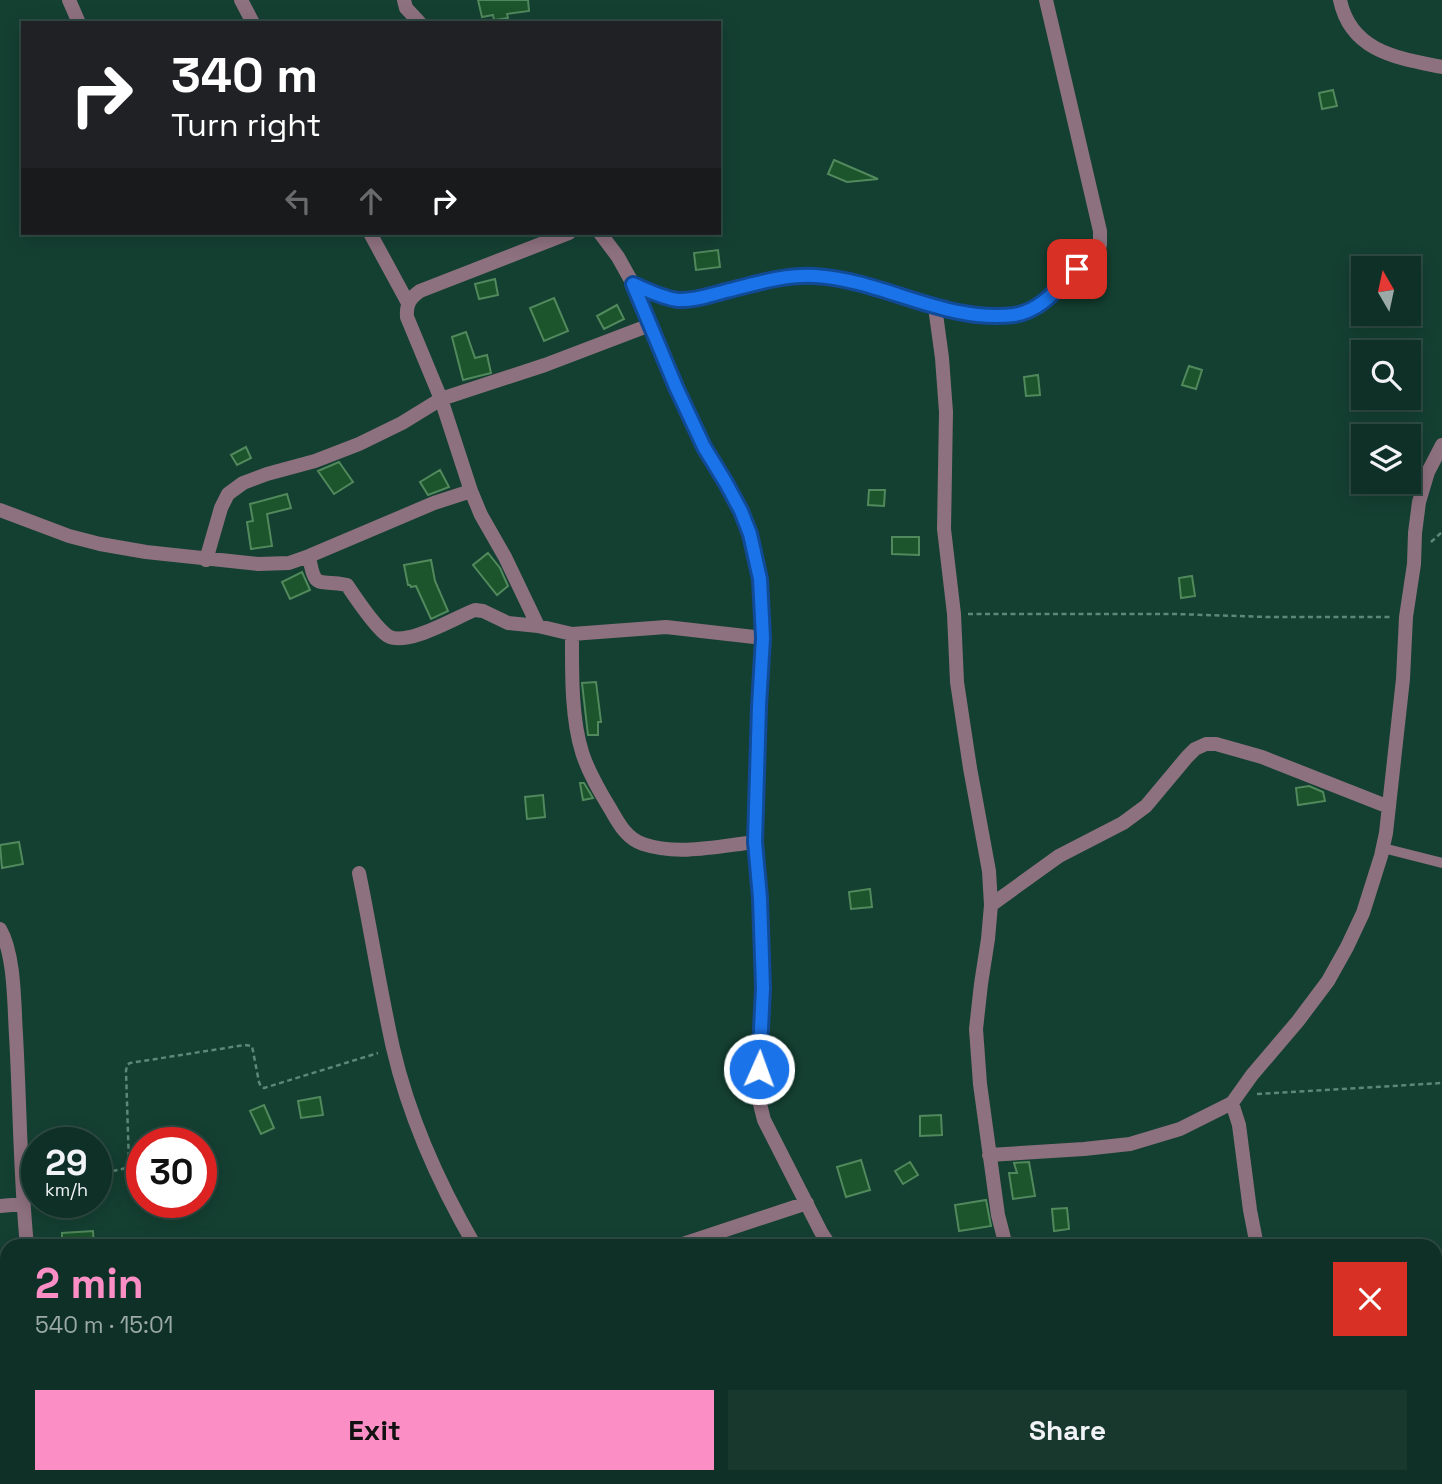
<!DOCTYPE html>
<html lang="en">
<head>
<meta charset="utf-8">
<style>
	body { margin:0; font-family:"Space Grotesk",sans-serif; background:#18382e; color:#f1f3f6; height:100vh; display:flex; flex-direction:column; font-size:26px; white-space:nowrap }
	* { box-sizing:border-box; margin:0 }
	p { font-size:23px; color:#9ba9a7 }
	.icon { flex:none; width:38px; height:38px; fill:none; stroke:currentColor; stroke-width:2; stroke-linecap:round; stroke-linejoin:round }
	.map { position:relative; flex:1; overflow:hidden }
	.sheet { position:absolute; left:0px; top:1239px; width:1442px; height:245px; display:flex; flex-direction:column; background:#0f3026; border-radius:21px 21px 0 0; box-shadow:0 4px 18px #0003,0 0 0 2px #2f4b43 }
	.sheet>* { flex:none }
	.top-card { position:absolute; left:21px; top:21px; width:700px; height:214px; border-radius:0px; box-shadow:0 4px 18px #0003,0 0 0 2px #2f4b43; background:#202124; color:#fff; overflow:hidden }
	.needle { width:46px; rotate:351deg }
	.fabs { position:absolute; left:1351px; top:256px; display:grid; gap:14px }
	.fabs a { display:grid; place-items:center; width:70px; height:70px; border-radius:0px; background:#0f3026; box-shadow:0 4px 18px #0003,0 0 0 2px #2f4b43; font-size:35px }
	.speed { position:absolute; left:21px; top:1127px; display:flex; gap:14px; font-size:35px; font-weight:700; text-align:center }
	.speed>* { display:grid; place-content:center; width:91px; height:91px; border-radius:50%; background:#0f3026; box-shadow:0 4px 18px #0003,0 0 0 2px #2f4b43; line-height:1 }
	.speed small { font-size:18px; font-weight:400 }
	.speed .limit { border:10px solid #d22; background:#fff; color:#111 }
	.pin { position:absolute; display:grid; place-items:center; width:60px; height:60px; color:#fff; margin:-30px; border-radius:14px; box-shadow:0 4px 10px #0006 }
	.me { position:absolute; width:77px; margin:-38px; rotate:2deg; stroke-linejoin:round; filter:drop-shadow(0 0 5px #0008) }
	.turn { display:flex; align-items:center; gap:24px; height:147px; padding:0 35px; font-size:32px }
	.turn .icon { width:91px; height:91px; stroke-width:2.5 }
	.turn b { display:block; font-size:49px; line-height:60px }
	.lanes { display:flex; align-items:center; height:66px; padding:0 35px; background:#0003; justify-content:center; gap:35px; direction:ltr }
	.lanes .off { opacity:.35 }
	.round { display:grid; place-items:center; flex:none; width:74px; height:74px; border-radius:0px; background:#18382e }
	.overview { display:flex; align-items:center; justify-content:space-between; height:119px; padding:0 35px }
	h1 { font-size:42px; font-weight:700; line-height:52px; color:#fb8fc5 }
	.cta { display:flex; gap:14px; margin-top:auto; padding:14px 35px }
	.cta a { flex:1; height:80px; border-radius:0px; background:#fb8fc5; color:#111; font-size:28px; font-weight:700; line-height:80px; text-align:center }
	.cta a+a { background:#18382e; color:#f1f3f6 }
	.map>svg:first-child { display:block }
	.building { fill:#1c542b; stroke:#51895c; stroke-width:2 }
	.lines { fill:none; stroke-linecap:round; stroke-linejoin:round }
	.path { stroke:#5d8778; stroke-width:2.5; stroke-dasharray:5 3.5; stroke-linecap:butt }
	.lane { stroke:#8e717e; stroke-width:10 }
	.street { stroke:#8e717e; stroke-width:14 }
	.route-casing { stroke:#114b97; stroke-width:18 }
	.route { stroke:#1a73e8; stroke-width:12 }
</style>
</head>
<body>
<div class="map">
<svg width="1442" height="1484" viewBox="0 0 1442 1484">
	<rect width="100%" height="100%" fill="#144032"/>
	<path class="building" d="M 478,0 L 528,0 L 529,11 L 507,14 L 508,18 L 494,20 L 493,15 L 482,17 Z
		M 1333,90 L 1337,106 L 1322,109 L 1319,93 Z
		M 834,160 L 878,179 L 847,182 L 828,174 Z
		M 718,250 L 720,267 L 696,270 L 694,253 Z
		M 495,279 L 498,295 L 479,299 L 475,284 Z
		M 554,298 L 568,331 L 544,341 L 530,308 Z
		M 617,305 L 624,319 L 604,329 L 597,316 Z
		M 466,332 L 475,358 L 487,355 L 491,373 L 463,380 L 452,337 Z
		M 1189,366 L 1202,370 L 1196,389 L 1182,385 Z
		M 1038,375 L 1040,395 L 1026,396 L 1024,377 Z
		M 246,447 L 251,458 L 237,465 L 231,455 Z
		M 339,462 L 353,482 L 334,494 L 318,471 Z
		M 440,470 L 449,487 L 428,495 L 420,482 Z
		M 869,490 L 885,490 L 884,506 L 868,505 Z
		M 287,494 L 291,508 L 267,514 L 272,546 L 251,549 L 247,522 L 253,521 L 250,504 Z
		M 892,537 L 919,537 L 919,555 L 892,554 Z
		M 488,553 L 500,568 L 508,586 L 497,595 L 473,565 Z
		M 431,560 L 435,581 L 448,611 L 431,619 L 416,586 L 411,587 L 410,585 L 408,585 L 404,565 Z
		M 302,572 L 310,590 L 290,599 L 282,582 Z
		M 1192,576 L 1195,596 L 1181,598 L 1179,578 Z
		M 596,682 L 601,722 L 598,722 L 598,735 L 588,735 L 582,683 Z
		M 580,783 L 584,783 L 593,798 L 583,800 Z
		M 1309,786 L 1323,792 L 1325,801 L 1298,805 L 1296,788 Z
		M 543,795 L 545,817 L 527,819 L 525,797 Z
		M 19,842 L 23,864 L 2,868 L 0,845 Z
		M 870,889 L 872,907 L 851,909 L 849,892 Z
		M 320,1097 L 323,1115 L 301,1118 L 298,1101 Z
		M 264,1105 L 274,1128 L 261,1134 L 250,1111 Z
		M 941,1115 L 942,1135 L 920,1136 L 920,1116 Z
		M 861,1160 L 870,1190 L 846,1197 L 837,1167 Z
		M 910,1162 L 918,1175 L 903,1184 L 895,1171 Z
		M 1029,1162 L 1035,1196 L 1013,1199 L 1009,1173 L 1017,1173 L 1014,1163 Z
		M 986,1200 L 991,1226 L 959,1231 L 955,1205 Z
		M 1067,1208 L 1069,1229 L 1054,1231 L 1052,1209 Z
		M 93,1231 L 94,1246 L 62,1246 L 62,1233 Z"/>
	<g class="lines">
		<path class="path" d="M 1431,542 L 1442,532
			M 968,614 L 1175,614 L 1268,617 L 1392,617
			M 1257,1094 L 1442,1083
			M 96,1175 L 126,1168 L 129,1164 L 126,1071 L 127,1065 L 130,1063 L 245,1045 L 252,1046 L 259,1082 L 261,1087 L 264,1088 L 378,1053
			M 559,1484 L 566,1477"/>
		<path class="lane" d="M 1383,848 L 1442,863"/>
		<path class="street" d="M 69,0 L 79,23
			M 241,0 L 253,23
			M 404,0 L 406,8 L 420,23
			M 1340,0 C 1351,52 1398,58 1442,67
			M 370,233 L 408,303
			M 600,233 L 618,257 L 633,284 L 676,387 L 704,447 L 726,483 L 741,511 L 750,534 L 756,557 L 759,579 L 763,638 L 759,706 L 755,842 L 760,898 L 763,988 L 759,1050 L 759,1088 L 760,1104 L 764,1120 L 821,1232 L 830,1246
			M 633,284 L 656,294 L 678,300 L 693,300 L 779,278 L 811,276 L 838,278 L 935,307 L 980,316 L 1011,315 L 1026,313 L 1039,307 L 1093,253 L 1100,245 L 1100,231 L 1046,0
			M 935,307 L 942,358 L 946,412 L 944,529 L 954,614 L 957,682 L 970,768 L 989,871 L 991,905 L 988,939 L 981,984 L 976,1029 L 980,1084 L 998,1215 L 1006,1246
			M 0,510 L 69,536 L 100,544 L 146,552 L 258,564 L 289,563 L 309,556 L 434,503 L 471,491
			M 309,556 C 315,593 319,578 347,585 C 355,597 377,629 388,636 C 407,647 456,617 475,610 L 483,611 L 508,623 L 538,626 L 572,634 L 666,627 L 763,638
			M 206,560 L 221,508 L 228,494 L 243,483 L 267,474 L 315,461 L 359,444 L 402,423 L 441,399 L 545,365 L 650,325
			M 538,626 L 505,557 L 481,515 L 471,491 L 441,399 L 407,317 C 406,304 410,298 420,291 L 569,233
			M 572,634 C 572,671 571,717 582,752 C 588,772 600,792 611,810 C 619,824 627,839 643,844 C 678,856 719,846 755,842
			M 359,873 C 371,931 380,990 393,1048 C 409,1117 439,1184 475,1246
			M 991,905 L 1059,856 L 1123,823 L 1146,806 L 1187,757 L 1195,749 L 1206,744 L 1216,744 L 1262,757 L 1389,807
			M 0,929 C 15,955 14,1005 16,1035 C 20,1106 20,1176 27,1246
			M 1232,1103 L 1239,1125 L 1250,1210 L 1257,1246
			M 989,1155 L 1084,1149 L 1130,1144 L 1180,1129 L 1232,1103 L 1252,1075 L 1298,1021 L 1328,981 L 1347,947 L 1363,913 L 1381,856 L 1386,833 L 1403,679 L 1406,617 L 1414,564 L 1415,533 L 1419,502 L 1428,472 L 1442,445
			M 0,1206 L 23,1204
			M 677,1246 L 807,1203
			M 1435,1352 L 1439,1373 L 1441,1430
			M 57,1477 L 58,1484
			M 987,1477 L 988,1484"/>
	</g>
	<g class="lines">
		<defs>
			<path id="route" d="M 759,1069 L 763,988 L 760,898 L 755,842 L 759,706 L 763,638 L 760,579 L 750,534 L 741,511 L 726,483 L 704,447 L 676,387 L 633,284 C 647,290 662,298 678,300 C 694,301 710,295 726,291 C 755,284 785,274 815,276 C 883,280 944,323 1014,315 C 1041,311 1058,288 1077,269"/>
		</defs>
		<use href="#route" class="route-casing"/>
		<use href="#route" class="route"/>
	</g>
</svg>
<div class="fabs">
<a><svg class="needle" viewBox="-14 -14 28 28"><path d="M0-13l5 13h-10z" fill="#e53935"/><path d="M0 13l5-13h-10z" fill="#9ba9a7"/></svg></a>
<a><svg class="icon" aria-label="search" viewBox="0 0 24 24"><circle cx="10" cy="10" r="6"/><path d="M15 15l6 6"/></svg></a>
<a><svg class="icon" aria-label="layers" viewBox="0 0 24 24"><path d="M12 4l9 5-9 5-9-5zM3 14l9 5 9-5"/></svg></a>
</div>
<div class="speed"><div>29<small>km/h</small></div><div class="limit">30</div></div>
<div class="pin" style="left:1077px;top:269px;background:#d93025"><svg class="icon" aria-label="arrive" viewBox="0 0 24 24"><path d="M6 21V4h12l-3 4 3 4H6"/></svg></div>
<svg class="me" style="left:759px;top:1069px" viewBox="-20 -20 40 40"><circle r="17" fill="#1a73e8" stroke="#fff" stroke-width="3"/><path d="M0-11L8 9 0 5-8 9z" fill="#fff"/></svg>
<div class="top-card">
<div class="turn"><svg class="icon" aria-label="right" viewBox="0 0 24 24"><path d="M7 20v-9h11M14 6l5 5-5 5"/></svg><div><b>340 m</b>Turn right</div></div>
<div class="lanes"><svg class="icon off" aria-label="left" viewBox="0 0 24 24"><path d="M17 20v-9H6M10 6l-5 5 5 5"/></svg><svg class="icon off" aria-label="ahead" viewBox="0 0 24 24"><path d="M12 20V5M6 11l6-6 6 6"/></svg><svg class="icon" aria-label="right" viewBox="0 0 24 24"><path d="M7 20v-9h11M14 6l5 5-5 5"/></svg></div>
</div>
<section class="sheet">
<div class="overview"><div><h1>2 min</h1><p>540 m · 15:01</p></div><a class="round" style="background:#d93025;color:#fff"><svg class="icon" aria-label="close" viewBox="0 0 24 24"><path d="M6 6l12 12M18 6L6 18"/></svg></a></div>
<div class="cta"><a>Exit</a><a>Share</a></div>
</section>
</div>
</body>
</html>
